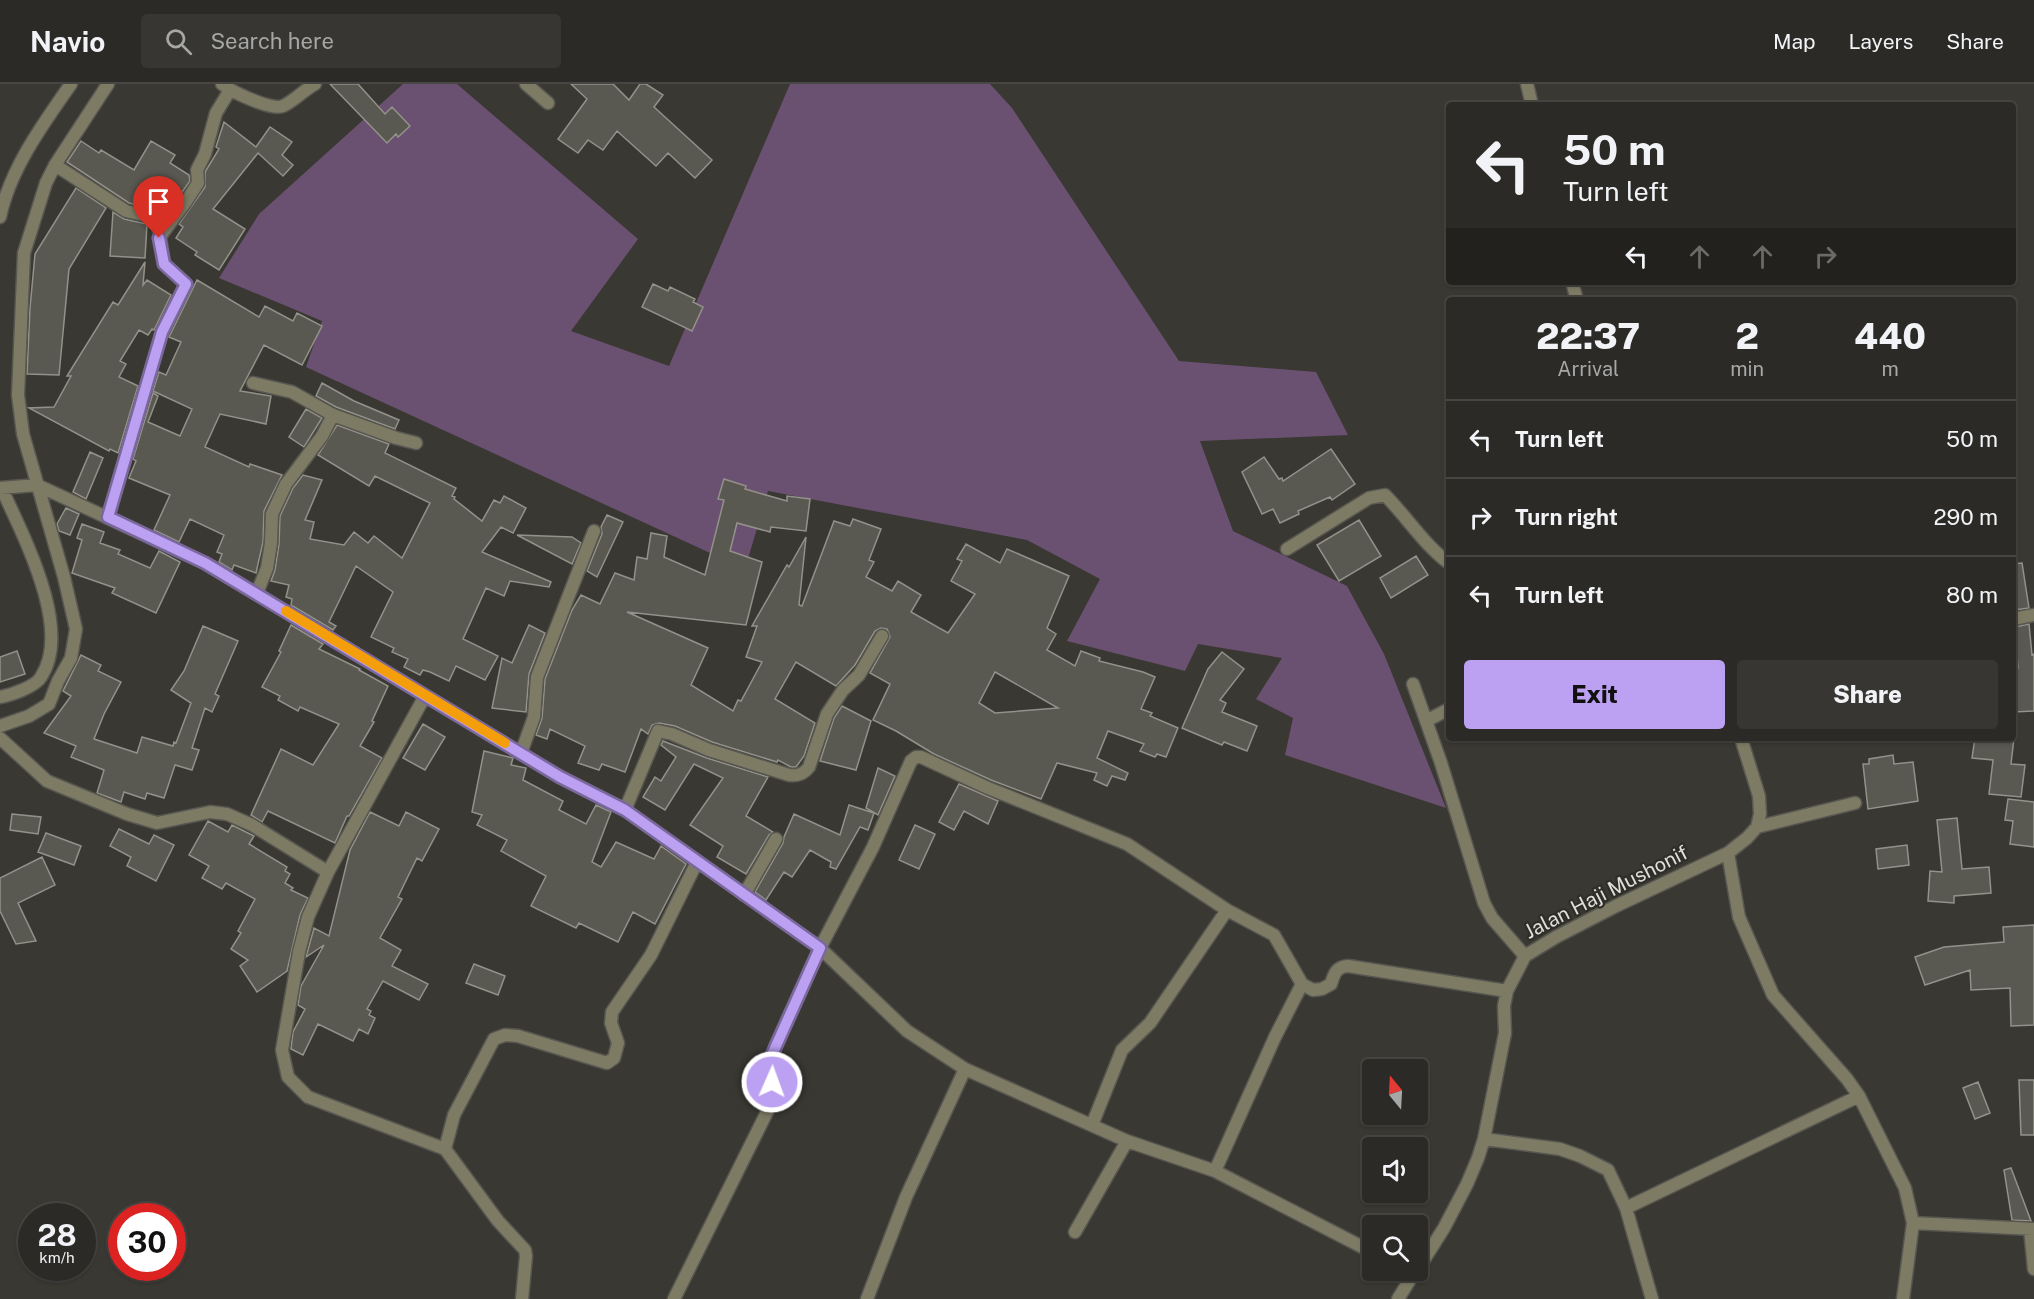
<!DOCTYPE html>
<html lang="en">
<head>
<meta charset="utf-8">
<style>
	body { margin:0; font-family:"Public Sans",sans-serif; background:#373632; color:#f1f3f6; height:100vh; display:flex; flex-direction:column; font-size:22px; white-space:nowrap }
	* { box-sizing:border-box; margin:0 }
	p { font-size:20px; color:#a6a7a7 }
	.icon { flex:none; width:33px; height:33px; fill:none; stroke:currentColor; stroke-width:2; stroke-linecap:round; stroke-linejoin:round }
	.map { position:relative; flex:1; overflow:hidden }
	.sheet { position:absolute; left:1446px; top:213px; width:570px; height:444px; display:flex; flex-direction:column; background:#2b2a26; border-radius:6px; box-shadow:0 2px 4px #0004,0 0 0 2px #474643 }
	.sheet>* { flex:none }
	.guide { position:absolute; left:1446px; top:18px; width:570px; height:183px; border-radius:6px; box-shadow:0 2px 4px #0004,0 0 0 2px #474643; background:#2b2a26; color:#f1f3f6; overflow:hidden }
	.needle { width:39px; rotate:342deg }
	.fabs { position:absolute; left:1362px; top:975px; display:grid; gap:12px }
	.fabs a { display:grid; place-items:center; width:66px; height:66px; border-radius:6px; background:#2b2a26; box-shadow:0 2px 4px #0004,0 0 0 2px #474643; font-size:30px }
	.speed { position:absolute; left:18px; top:1119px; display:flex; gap:12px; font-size:30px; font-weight:700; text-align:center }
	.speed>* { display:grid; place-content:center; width:78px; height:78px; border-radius:50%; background:#2b2a26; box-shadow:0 2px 4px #0004,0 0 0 2px #474643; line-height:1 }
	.speed small { font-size:15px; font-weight:400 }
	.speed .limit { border:9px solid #d22; background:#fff; color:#111 }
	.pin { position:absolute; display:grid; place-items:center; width:51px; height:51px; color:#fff; margin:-62px -26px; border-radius:50% 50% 50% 0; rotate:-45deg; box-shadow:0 0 6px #0007 }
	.pin .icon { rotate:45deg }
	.me { position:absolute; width:66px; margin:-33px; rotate:2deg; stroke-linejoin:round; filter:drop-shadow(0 0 4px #0008) }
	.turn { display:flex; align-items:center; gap:21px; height:126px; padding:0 18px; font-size:27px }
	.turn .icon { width:78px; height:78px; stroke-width:2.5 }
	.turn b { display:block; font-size:42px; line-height:51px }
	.lanes { display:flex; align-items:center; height:57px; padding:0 18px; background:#0003; justify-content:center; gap:30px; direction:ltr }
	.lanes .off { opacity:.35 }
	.eta { display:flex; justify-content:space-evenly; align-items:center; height:102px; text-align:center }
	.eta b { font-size:36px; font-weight:800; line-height:42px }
	.cta { display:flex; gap:12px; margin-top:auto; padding:12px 18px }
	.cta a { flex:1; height:69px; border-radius:6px; background:#bca0f2; color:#111; font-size:24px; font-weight:800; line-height:69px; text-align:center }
	.cta a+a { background:#373632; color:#f1f3f6 }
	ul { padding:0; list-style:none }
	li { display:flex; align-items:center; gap:18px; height:78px; padding:0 18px; border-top:2px solid #474643 }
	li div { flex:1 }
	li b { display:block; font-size:22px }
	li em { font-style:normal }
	header { display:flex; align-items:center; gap:36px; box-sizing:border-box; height:84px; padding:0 30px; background:#2b2a26; border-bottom:2px solid #474643 }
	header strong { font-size:28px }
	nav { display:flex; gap:33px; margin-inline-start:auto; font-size:21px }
	.search { width:420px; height:54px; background:#373632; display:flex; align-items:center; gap:15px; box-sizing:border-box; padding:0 21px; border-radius:6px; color:#a6a7a7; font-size:22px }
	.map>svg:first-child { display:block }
	.green { fill:#6b5171 }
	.building { fill:#595851; stroke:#93928a; stroke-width:1.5; fill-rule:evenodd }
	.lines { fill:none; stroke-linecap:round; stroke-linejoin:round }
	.minor-casing { stroke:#575650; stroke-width:15 }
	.minor { stroke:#7e7b65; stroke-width:12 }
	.route-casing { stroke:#7a689d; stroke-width:15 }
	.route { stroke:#bca0f2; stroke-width:10 }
	.slow { stroke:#f59e0b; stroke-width:10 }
	.labels { text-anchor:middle; stroke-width:4.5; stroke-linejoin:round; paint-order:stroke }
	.street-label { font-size:20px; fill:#e0dfdb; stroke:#2f2e28 }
</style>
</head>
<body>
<header>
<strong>Navio</strong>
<div class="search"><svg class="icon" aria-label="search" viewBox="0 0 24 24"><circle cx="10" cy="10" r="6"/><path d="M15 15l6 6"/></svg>Search here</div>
<nav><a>Map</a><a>Layers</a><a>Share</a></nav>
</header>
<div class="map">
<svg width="2034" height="1215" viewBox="0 0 2034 1215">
	<rect width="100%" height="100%" fill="#393832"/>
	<path class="green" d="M 403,0 L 457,0 L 638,155 L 571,247 L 669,282 L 790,0 L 990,0 L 1012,24 L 1179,277 L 1316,288 L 1348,351 L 1200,357 L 1233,447 L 1347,502 L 1384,570 L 1446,724 L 1285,671 L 1293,634 L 1256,615 L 1282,574 L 1198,560 L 1185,587 L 1067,557 L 1100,495 L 1027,456 L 768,407 L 745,485 L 306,283 L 322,237 L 219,194 L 259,130 Z"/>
	<path class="building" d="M 330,0 L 358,0 L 385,30 L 392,23 L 410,42 L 398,53 L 396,50 L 387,59 Z
		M 571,0 L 613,0 L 629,16 L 640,0 L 646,0 L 663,11 L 654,23 L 712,76 L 695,94 L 668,69 L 656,82 L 617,47 L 603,66 L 588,56 L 578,69 L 558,55 L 587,15 Z
		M 224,38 L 256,63 L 270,43 L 292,58 L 282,71 L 293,81 L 283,92 L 258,69 L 213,125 L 245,145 L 219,186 L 195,171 L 197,168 L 176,154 L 183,143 L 179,140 L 205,103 L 205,88 L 219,65 L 216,63 Z
		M 81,57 L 99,69 L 101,66 L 134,86 L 151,57 L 175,71 L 170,79 L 189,91 L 190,97 L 165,132 L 163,128 L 148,121 L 148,124 L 129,119 L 67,78 Z
		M 76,104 L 106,124 L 69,185 L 59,291 L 27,290 L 30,224 L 35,170 Z
		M 113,128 L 124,135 L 147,140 L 145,174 L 110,172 Z
		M 145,178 L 143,201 L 147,196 L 171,211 L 154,246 L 152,245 L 148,251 L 139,246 L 120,277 L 126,280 L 119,293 L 138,302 L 118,369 L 110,365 L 109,367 L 29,324 L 54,323 L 71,292 L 67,292 L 113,218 L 118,221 Z
		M 197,196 L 259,233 L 265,222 L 293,237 L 297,229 L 322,242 L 302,281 L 264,261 L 240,307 L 271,312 L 266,340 L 220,330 L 205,363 L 249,383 L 250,380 L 282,391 L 264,427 L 263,458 L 256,489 L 234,481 L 232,486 L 219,478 L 222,470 L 217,468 L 224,451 L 190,435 L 179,458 L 154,446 L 170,411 L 129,394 L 136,377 L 133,375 L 153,309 L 158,312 L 148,338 L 180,352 L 192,325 L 153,307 L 159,288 L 166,291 L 181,258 L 169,253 Z
		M 653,200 L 668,207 L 670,203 L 695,215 L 693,218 L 703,223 L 692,247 L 642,223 Z
		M 322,299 L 354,317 L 399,336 L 395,345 L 336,323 L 316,312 Z
		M 306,325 L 322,334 L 304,363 L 289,353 Z
		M 337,341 L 389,360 L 385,369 L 456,404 L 452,412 L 455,413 L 454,415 L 482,437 L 494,416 L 500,419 L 504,412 L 526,424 L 513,449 L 501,443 L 482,468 L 551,498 L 549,503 L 510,497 L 504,512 L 486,504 L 463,555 L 498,572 L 485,596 L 456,582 L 449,597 L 430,588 L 423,586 L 420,591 L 404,583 L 408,575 L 392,568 L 394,564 L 371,553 L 393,508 L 356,482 L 329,538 L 336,542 L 333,546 L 291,521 L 292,515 L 286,513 L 289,501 L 271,497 L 275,486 L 279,460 L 280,432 L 293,404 L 303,391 L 322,396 L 305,436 L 314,438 L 310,455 L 344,461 L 354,448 L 368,459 L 374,452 L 402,474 L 430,419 L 375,392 L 369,402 L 318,371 Z
		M 1331,365 L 1355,400 L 1332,416 L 1330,413 L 1298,427 L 1299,430 L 1280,439 L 1273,425 L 1262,430 L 1242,388 L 1264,373 L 1279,395 L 1282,394 L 1283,397 Z
		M 90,368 L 103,374 L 86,415 L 73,408 Z
		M 724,395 L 746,402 L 745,405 L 787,417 L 787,412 L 810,415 L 806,447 L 771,443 L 770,448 L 737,439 L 730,467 L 762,478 L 746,541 L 627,528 L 708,564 L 691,601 L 733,627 L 738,616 L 741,617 L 762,578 L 746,573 L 757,542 L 752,542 L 787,481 L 789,483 L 806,453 L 799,521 L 802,522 L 834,437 L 850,442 L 853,435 L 881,445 L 869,476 L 874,478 L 866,493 L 892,507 L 898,497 L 921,511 L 911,528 L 948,549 L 975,510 L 951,497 L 962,477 L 957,475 L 966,460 L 1000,479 L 1007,465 L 1069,492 L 1047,544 L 1056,550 L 1047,566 L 1075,582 L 1081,567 L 1100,574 L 1099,577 L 1143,588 L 1155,593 L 1141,625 L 1152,629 L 1150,632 L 1178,644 L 1166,673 L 1157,670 L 1155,673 L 1140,667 L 1144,660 L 1108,647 L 1097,674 L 1128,689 L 1125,696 L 1112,692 L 1107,702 L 1094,696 L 1097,689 L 1057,679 L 1041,715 L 991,696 L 934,670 L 896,647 L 873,636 L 890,600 L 870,589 L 890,553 L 887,545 L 881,544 L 875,547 L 855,581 L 836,602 L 796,578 L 775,615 L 815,639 L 804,672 L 796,683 L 791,683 L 778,676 L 777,678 L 712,658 L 675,642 L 659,639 L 652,641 L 648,650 L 641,645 L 625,688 L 602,680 L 599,686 L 578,679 L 585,662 L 550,645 L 547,655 L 536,651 L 542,634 L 545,595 L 572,526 L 581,511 L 600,520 L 615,489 L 634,496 L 637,473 L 647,475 L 651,449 L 667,452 L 664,473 L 705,491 L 724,416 L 718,415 ZM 995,588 L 1058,624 L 995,629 L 979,619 Z
		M 66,424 L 79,430 L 70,451 L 59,447 L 57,440 Z
		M 607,431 L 623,438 L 597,493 L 587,487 L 602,450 L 601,443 Z
		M 1359,436 L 1381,472 L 1339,497 L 1317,461 Z
		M 82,440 L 104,448 L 100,459 L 120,466 L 118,470 L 150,484 L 159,467 L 180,478 L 156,529 L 112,509 L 115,504 L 72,489 L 82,456 L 77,454 Z
		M 517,451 L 572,453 L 581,459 L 572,480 Z
		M 1416,472 L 1428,491 L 1391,514 L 1380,494 Z
		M 2022,479 L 2029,524 L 2014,526 L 2013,480 Z
		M 2029,540 L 2032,571 L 2034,570 L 2034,627 L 2013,628 L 2013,584 L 2018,584 L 2015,543 Z
		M 291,541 L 323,560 L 319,565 L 360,585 L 359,586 L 388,602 L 372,637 L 374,638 L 360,662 L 382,674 L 349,732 L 347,732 L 335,759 L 268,727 L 262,738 L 251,731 L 281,665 L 313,681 L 339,640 L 300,623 L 298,627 L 278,616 L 280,612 L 262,603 L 281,568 L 279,567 Z
		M 529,541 L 545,549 L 529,590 L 526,628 L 492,624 L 502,574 L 512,579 Z
		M 203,542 L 238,557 L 215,610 L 219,612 L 212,628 L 205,624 L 192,664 L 199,666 L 192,686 L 175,681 L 164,714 L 147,709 L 145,715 L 124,708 L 121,718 L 97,709 L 104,686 L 71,673 L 76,662 L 44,649 L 71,612 L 63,607 L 81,571 L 101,581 L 98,587 L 121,598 L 104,630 L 94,655 L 137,669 L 142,653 L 173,662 L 174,658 L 176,659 L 191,619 L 171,606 L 184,587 Z
		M 17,567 L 25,590 L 0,598 L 0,573 Z
		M 1222,568 L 1244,585 L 1220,616 L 1226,619 L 1222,628 L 1257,642 L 1247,667 L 1224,658 L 1222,661 L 1182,644 L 1208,585 Z
		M 842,622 L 871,637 L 856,686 L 820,677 L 834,634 Z
		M 423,640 L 445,653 L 425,686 L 403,674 Z
		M 1975,654 L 2014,654 L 2011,680 L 2025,681 L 2021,713 L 1989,710 L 1993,676 L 1972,674 Z
		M 663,657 L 707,674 L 768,693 L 746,732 L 773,748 L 769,751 L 746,790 L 717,773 L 723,762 L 690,741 L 723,694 L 694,680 L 665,726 L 643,713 L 655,693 L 661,697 L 676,673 L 661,661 Z
		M 484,667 L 513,674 L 511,681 L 526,684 L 523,696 L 563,717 L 559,726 L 586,740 L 596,721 L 611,728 L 592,778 L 601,783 L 616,758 L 654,775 L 661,762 L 686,780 L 655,840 L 633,828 L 618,858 L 579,839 L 576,844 L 531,822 L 546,792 L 501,767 L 507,756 L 477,741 L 482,731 L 472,728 Z
		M 1893,671 L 1894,680 L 1913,678 L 1918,717 L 1868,725 L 1863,680 L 1869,680 L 1869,675 Z
		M 878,684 L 895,692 L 878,731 L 866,724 Z
		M 959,700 L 998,717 L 988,740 L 964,727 L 954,746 L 939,738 Z
		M 2008,715 L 2034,718 L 2034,763 L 2010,760 L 2013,737 L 2005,736 Z
		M 849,721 L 874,729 L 868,746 L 860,743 L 836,785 L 830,783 L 831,778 L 810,766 L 792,793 L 784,788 L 766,816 L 755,808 L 783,759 L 784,753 L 794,730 L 840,751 Z
		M 370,728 L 399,742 L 406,728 L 439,745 L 422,777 L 417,774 L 398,813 L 402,815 L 380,854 L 401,866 L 392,882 L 428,900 L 419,916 L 383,897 L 367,925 L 371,927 L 369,931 L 375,934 L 368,950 L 359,945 L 353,957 L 318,940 L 303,971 L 291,965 L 293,948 L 305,925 L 298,921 L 301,902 L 324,861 L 306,873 L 314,844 L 329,852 L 350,766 Z
		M 12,730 L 41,733 L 38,750 L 10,746 Z
		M 1957,734 L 1962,785 L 1989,783 L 1991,809 L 1954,812 L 1954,819 L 1928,817 L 1930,787 L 1942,788 L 1937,736 Z
		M 208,737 L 228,748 L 232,741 L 254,752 L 249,760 L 287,783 L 285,787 L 290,790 L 285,799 L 293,804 L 291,806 L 308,814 L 300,831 L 287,887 L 257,908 L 240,882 L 248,876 L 231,865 L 241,849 L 238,847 L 255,815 L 226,799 L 222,805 L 202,794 L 209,782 L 189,771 Z
		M 915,741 L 935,750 L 919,785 L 899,776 Z
		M 119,745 L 149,760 L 154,751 L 174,761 L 156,797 L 127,782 L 131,773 L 110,762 Z
		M 46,749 L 81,762 L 74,781 L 38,768 Z
		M 1907,761 L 1909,781 L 1878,785 L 1876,765 Z
		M 42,773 L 55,801 L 18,819 L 36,857 L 16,860 L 0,827 L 0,794 Z
		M 2034,841 L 2034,941 L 2011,942 L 2010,904 L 1971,906 L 1970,886 L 1925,901 L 1915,873 L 1944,863 L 2004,858 L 2003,843 Z
		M 474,880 L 505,892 L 498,911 L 466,899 Z
		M 2019,996 L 2034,996 L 2034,1051 L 2021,1051 Z
		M 1978,998 L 1990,1029 L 1975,1035 L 1963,1004 Z
		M 2011,1084 L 2031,1137 L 2012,1136 L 2004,1086 Z"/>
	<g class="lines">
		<defs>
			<path id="minor" d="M 222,0 C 232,8 272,27 283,22 C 294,17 304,6 315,0
				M 526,0 L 548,19
				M 1527,0 L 1532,21
				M 55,81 L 126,127 L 157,134 L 164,180 L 186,200 L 162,248 L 108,433
				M 0,133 C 10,85 43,40 71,0
				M 159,154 L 185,119 L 198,99 L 197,86 L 205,70 L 216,29 L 230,6
				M 1572,198 L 1577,216
				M 253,299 L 292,308 L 333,331 L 396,354 L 416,359
				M 0,404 L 37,401 L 205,479 L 560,693 L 625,726 L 820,864 L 907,947 L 965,985 L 1127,1057 L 1215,1087 L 1372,1168
				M 1287,465 L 1369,414 L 1385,411 C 1406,432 1426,463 1449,479
				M 257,509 L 267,484 L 271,459 L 272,430 L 286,400 L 322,352 L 333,331
				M 2013,535 L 2034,531
				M 1413,600 L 1441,679 L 1484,819 L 1492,834 L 1525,872
				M 425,612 L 328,788 L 308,833 L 299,868 L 282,966 L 288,993 L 308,1013 L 445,1065
				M 0,613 C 11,611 35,603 41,593 C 73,545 23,452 2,405
				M 1428,636 L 1449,625
				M 0,642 L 29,632 L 49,620 L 58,597 L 71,574 L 76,545 L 64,493 L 23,350 L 18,311 L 24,169 L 46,99 L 55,81 L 108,0
				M 0,654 L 47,697 L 127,730 L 157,739 L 210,728 L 227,730 L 252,741 L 328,788
				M 521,669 L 534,633 L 537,593 L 594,447
				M 625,726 L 658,647 L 672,650 L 709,666 L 789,691 C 798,692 804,690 809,683 L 827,630 L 843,606 L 859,591 L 882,552
				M 1757,743 L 1855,719
				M 1728,769 L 1739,833 L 1773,911 L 1847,995 L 1859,1012 L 1905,1104 L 1913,1139 L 1903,1215
				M 744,811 L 776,755
				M 1092,1041 L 1122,966 L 1150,939 L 1227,826
				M 1484,1055 L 1560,1065 L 1580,1072 L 1608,1086 L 1626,1124 L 1652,1215
				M 1215,1087 L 1275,953 L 1302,900
				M 1626,1124 L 1859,1012
				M 1913,1139 L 2034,1145
				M 2030,1145 L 2034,1185
				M 1075,1148 L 1127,1057
				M 1418,1185 L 1444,1144 L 1467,1100 L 1478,1074 L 1484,1055 L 1505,949 L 1504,922 L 1507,907 L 1525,872 L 1556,853 L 1616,822 L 1728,769 L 1747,754 L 1757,743 L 1760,730 L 1759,712 L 1741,654
				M 522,1215 L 526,1172 L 525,1166 L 498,1137 L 445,1065 L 454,1031 L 494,955 L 505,951 L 518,952 L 607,979 L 614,974 L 618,959 L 611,939 L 612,928 L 651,871 L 697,778
				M 674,1215 L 768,1026 L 775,1008 L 769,981 L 776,961 L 820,864 L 873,763 L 911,677 L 916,673 L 921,673 L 988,704 L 1127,760 L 1227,826 L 1274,851 L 1302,900 L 1313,906 L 1322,905 L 1331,900 C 1334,890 1336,883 1348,882 L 1507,907
				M 867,1215 L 906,1113 L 965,985
				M 1398,1215 L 1416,1186"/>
		</defs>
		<use href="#minor" class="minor-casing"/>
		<use href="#minor" class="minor"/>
	</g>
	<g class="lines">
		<defs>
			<path id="route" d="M 159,154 L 164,180 L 186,200 L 162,248 L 108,433 L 205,479 L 560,693 L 625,726 L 820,864 L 771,973 L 769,981 L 772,998"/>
		</defs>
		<use href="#route" class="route-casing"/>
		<use href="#route" class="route"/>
		<path class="slow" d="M 286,527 L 505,659"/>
	</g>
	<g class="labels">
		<g class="street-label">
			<text transform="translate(1606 808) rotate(-27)" y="7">Jalan Haji Mushonif</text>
		</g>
	</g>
</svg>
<div class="fabs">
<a><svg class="needle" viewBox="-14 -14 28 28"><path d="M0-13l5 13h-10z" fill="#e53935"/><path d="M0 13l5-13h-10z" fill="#a6a7a7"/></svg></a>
<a><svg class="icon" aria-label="sound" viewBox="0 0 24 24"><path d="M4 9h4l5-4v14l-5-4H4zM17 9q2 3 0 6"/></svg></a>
<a><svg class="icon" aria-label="search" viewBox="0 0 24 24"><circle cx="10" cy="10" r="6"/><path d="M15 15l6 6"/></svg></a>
</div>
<div class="speed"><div>28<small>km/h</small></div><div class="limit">30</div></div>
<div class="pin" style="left:159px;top:154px;background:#d93025"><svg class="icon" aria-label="arrive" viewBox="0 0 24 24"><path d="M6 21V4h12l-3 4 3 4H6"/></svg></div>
<svg class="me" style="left:772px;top:998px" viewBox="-20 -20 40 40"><circle r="17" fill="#bca0f2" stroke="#fff" stroke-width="3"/><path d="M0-11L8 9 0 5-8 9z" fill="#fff"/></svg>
<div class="guide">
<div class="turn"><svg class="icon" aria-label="left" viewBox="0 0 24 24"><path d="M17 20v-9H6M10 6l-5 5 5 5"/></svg><div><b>50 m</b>Turn left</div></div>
<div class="lanes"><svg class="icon" aria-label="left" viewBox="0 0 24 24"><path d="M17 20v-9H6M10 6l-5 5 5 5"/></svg><svg class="icon off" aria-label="ahead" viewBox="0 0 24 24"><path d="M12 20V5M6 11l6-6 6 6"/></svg><svg class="icon off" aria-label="ahead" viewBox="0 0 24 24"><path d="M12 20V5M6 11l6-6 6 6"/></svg><svg class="icon off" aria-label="right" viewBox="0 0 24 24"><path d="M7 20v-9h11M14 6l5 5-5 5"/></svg></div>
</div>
<section class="sheet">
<div class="eta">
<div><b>22:37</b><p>Arrival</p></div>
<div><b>2</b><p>min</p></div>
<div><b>440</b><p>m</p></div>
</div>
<ul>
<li><svg class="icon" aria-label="left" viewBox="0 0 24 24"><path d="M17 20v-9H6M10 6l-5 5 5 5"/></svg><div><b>Turn left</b></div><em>50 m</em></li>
<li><svg class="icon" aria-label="right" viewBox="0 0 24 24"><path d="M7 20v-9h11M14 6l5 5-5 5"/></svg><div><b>Turn right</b></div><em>290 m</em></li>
<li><svg class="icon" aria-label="left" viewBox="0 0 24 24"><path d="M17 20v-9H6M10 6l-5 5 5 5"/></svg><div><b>Turn left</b></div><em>80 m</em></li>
</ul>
<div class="cta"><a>Exit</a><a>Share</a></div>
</section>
</div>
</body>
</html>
